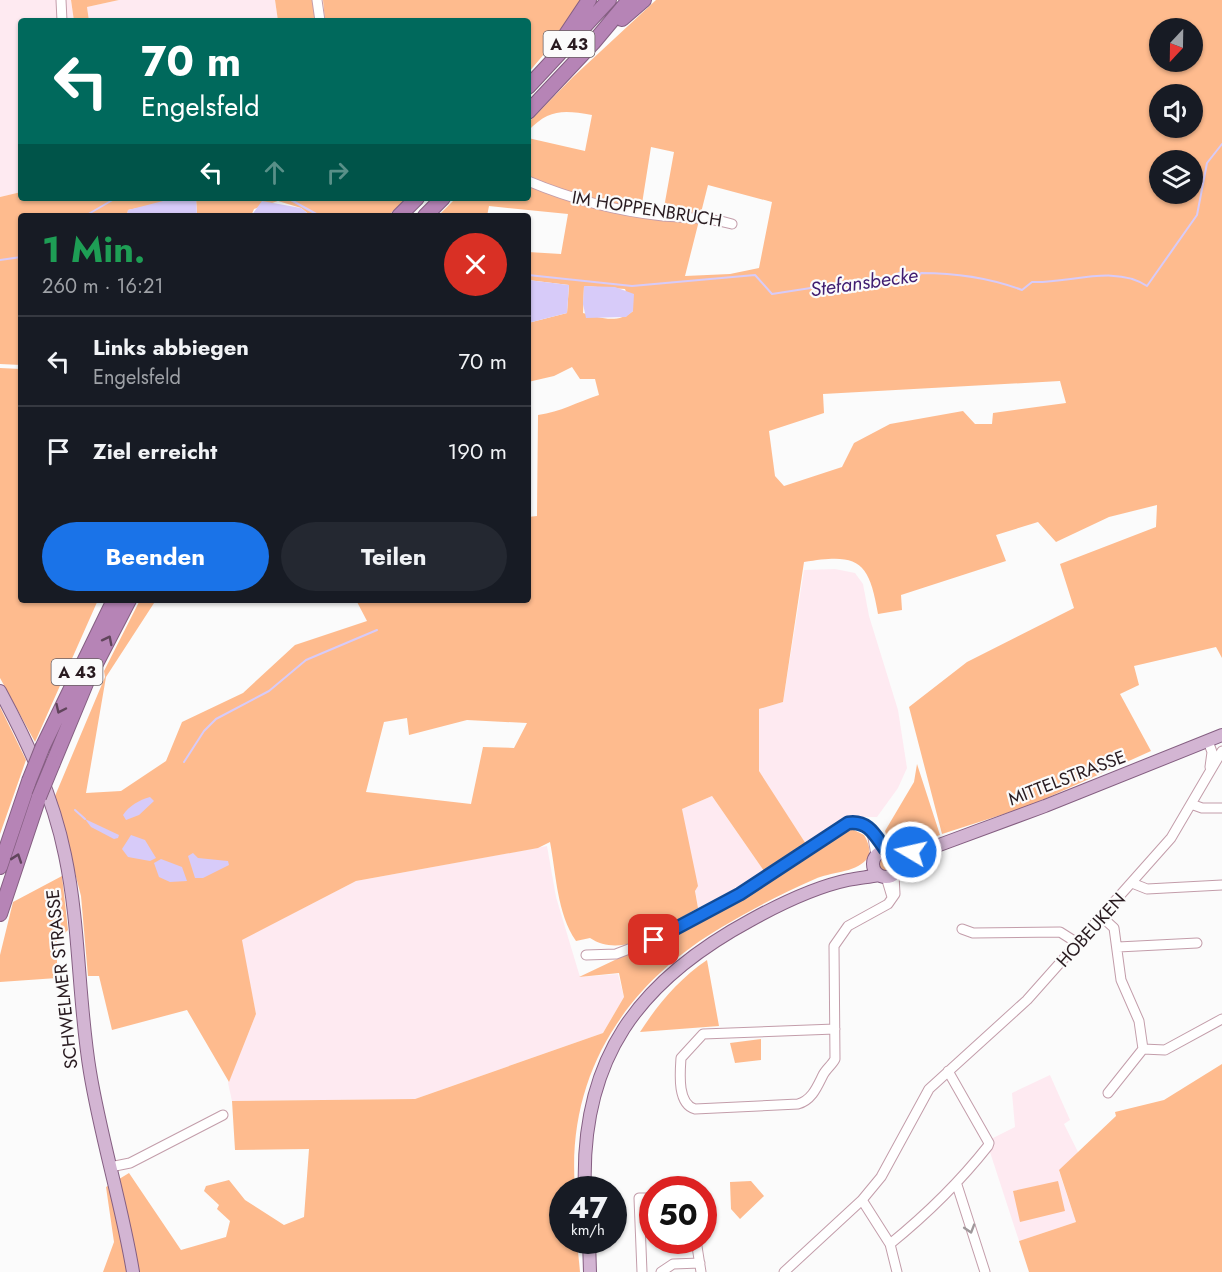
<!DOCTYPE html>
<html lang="de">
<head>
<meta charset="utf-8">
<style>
	body { margin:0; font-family:Jost,sans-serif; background:#242831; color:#f1f3f6; height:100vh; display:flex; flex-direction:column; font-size:22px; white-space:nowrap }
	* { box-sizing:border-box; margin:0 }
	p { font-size:20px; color:#9ea1a6 }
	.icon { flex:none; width:33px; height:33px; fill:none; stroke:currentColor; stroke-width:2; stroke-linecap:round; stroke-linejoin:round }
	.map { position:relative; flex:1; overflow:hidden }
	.side { position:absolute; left:18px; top:213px; width:513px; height:390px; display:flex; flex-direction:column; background:#171b24; border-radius:6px; box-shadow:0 2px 4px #0004 }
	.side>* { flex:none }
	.banner { position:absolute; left:18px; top:18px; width:513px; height:183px; border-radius:6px; box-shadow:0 2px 4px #0004; background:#00695c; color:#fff; overflow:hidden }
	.needle { width:39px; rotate:202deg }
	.fabs { position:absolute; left:1149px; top:18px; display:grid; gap:12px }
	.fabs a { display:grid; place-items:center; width:54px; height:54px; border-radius:50%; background:#171b24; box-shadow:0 2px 4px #0004; font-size:30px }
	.speed { position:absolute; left:549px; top:1176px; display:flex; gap:12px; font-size:30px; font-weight:700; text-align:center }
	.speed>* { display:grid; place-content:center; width:78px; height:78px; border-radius:50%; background:#171b24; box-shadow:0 2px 4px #0004; line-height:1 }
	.speed small { font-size:15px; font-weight:400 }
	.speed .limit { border:9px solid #d22; background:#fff; color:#111 }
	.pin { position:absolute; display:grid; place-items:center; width:51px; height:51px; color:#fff; margin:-26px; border-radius:12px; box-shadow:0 3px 9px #0006 }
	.me { position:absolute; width:66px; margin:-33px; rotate:279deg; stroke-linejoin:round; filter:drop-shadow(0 0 4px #0008) }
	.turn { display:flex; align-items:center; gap:21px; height:126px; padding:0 24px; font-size:27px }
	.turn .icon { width:78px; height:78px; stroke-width:2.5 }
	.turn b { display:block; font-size:42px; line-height:51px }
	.lanes { display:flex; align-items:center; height:57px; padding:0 24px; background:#0003; justify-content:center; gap:30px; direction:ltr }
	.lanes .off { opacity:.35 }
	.round { display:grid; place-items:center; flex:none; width:63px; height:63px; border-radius:32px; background:#242831 }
	.headline { display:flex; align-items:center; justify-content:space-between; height:102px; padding:0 24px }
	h1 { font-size:36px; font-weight:700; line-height:45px; color:#1e9e55 }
	.cta { display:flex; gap:12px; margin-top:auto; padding:12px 24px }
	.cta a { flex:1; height:69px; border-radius:36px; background:#1a73e8; color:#fff; font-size:24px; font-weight:700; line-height:69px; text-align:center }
	.cta a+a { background:#242831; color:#f1f3f6 }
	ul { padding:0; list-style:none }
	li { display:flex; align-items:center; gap:18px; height:90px; padding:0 24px; border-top:2px solid #363941 }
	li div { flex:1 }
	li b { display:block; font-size:22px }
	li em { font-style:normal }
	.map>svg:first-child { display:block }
	.built { fill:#feeaf1 }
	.green { fill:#febb8e; fill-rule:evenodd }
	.water { fill:#d7cbf9 }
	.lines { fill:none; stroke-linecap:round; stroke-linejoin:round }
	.stream { stroke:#d7cbf9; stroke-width:2 }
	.minor-casing { stroke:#c39daa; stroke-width:11 }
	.major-casing { stroke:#855f82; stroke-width:14 }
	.highway-casing { stroke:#855f82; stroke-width:16 }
	.minor { stroke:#fff; stroke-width:9 }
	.major { stroke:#d3b5d3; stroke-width:12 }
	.highway { stroke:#b684b6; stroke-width:14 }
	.highway-bridge-casing { stroke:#855f82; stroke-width:16; stroke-linecap:butt }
	.highway-bridge { stroke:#b684b6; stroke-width:14 }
	.oneway { stroke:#61455c }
	.oneway2 { stroke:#9f989b }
	.route-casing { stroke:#114b97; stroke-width:15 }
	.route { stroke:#1a73e8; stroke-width:10 }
	.labels { text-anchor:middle; stroke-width:4.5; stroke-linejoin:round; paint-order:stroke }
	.shield { fill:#fbfbfb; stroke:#685e62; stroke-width:1.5 }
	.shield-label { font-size:16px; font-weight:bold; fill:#291b20 }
	.street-label { font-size:18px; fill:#291b20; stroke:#fbfbfb }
	.water-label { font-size:20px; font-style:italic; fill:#401d71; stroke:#fbfbfb }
</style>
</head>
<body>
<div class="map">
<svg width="1222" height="1272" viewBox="0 0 1222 1272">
	<rect width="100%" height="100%" fill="#fbfbfb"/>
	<path class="built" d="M 0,0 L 71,0 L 74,21 L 21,21 L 21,192 L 0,197 Z
		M 119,0 L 275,0 L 278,21 L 89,21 L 87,7 Z
		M 835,569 L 855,573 L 863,584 L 869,616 L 898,710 L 907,768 L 898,788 L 877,817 L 854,817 L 806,844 L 758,771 L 759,709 L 783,702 L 804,570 Z
		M 712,796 L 764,871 L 733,893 L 698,908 L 682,809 Z
		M 547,846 L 556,897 L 580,977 L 618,974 L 624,997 L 603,1033 L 415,1099 L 232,1101 L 228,1083 L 256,1014 L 241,940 L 356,881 Z
		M 1050,1075 L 1070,1120 L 1064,1124 L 1078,1152 L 1059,1171 L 1076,1222 L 1019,1241 L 989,1149 L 991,1139 L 1015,1127 L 1012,1093 Z"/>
	<path class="green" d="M 71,0 L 119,0 L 87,7 L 89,21 L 74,21 Z
		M 275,0 L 313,0 L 316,21 L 278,21 Z
		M 323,0 L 584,0 L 567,27 L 528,73 L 528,21 L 325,21 Z
		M 656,0 L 1222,0 L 1222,658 L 1216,647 L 1134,666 L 1139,685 L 1120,694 L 1151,751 L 1029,806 L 942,834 L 909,707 L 967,662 L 1074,608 L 1060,564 L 1156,527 L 1157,505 L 1109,517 L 1056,542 L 1038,522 L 996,535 L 1006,561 L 901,595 L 902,610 L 878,614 C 869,560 858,553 804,562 L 783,702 L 759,709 L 759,771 L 806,844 L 764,871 L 712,796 L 682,809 L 698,886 L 695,891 L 698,908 C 667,925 625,961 590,938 L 576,941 C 557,914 556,873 550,842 L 538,848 L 356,881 L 242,940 L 256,1014 L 229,1082 L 187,1010 L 112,1030 L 99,976 L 88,976 L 81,896 L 55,796 L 105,677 L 104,671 L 140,600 L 156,600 L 106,677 L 86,793 L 121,791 L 166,761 L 182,722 L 243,693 L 295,645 L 367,621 L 356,600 L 528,600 L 528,517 L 537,516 L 538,415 C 561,412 577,402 599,395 L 595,379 L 580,379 L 572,367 L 554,376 L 528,382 L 528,323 L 567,313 L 569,285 L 528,280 L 528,252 L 561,254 L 568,214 L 489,206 L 487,216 L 438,216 L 456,198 L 528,198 L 528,138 L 585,151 L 592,115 C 563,110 549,109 528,131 L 528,123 L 573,77 ZM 1160,28 L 1192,28 L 1192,62 L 1160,62 ZM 1160,94 L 1192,94 L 1192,128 L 1160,128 ZM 651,147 L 674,152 L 663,213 L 641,210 ZM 1160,160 L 1192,160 L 1192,194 L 1160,194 ZM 708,185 L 772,202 L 759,268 L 730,274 L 685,276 ZM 584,286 L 625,289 L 633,311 C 618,324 600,318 583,313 ZM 1060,381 L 1066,403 L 993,413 L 992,424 L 975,424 L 963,411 L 890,424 L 854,443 L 842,467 L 784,486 L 775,476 L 769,431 L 824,413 L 823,394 ZM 407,718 L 409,735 L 467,720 L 527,723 L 514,748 L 483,747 L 471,804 L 366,792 L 384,722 Z
		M 21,192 L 21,198 L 189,198 L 128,210 L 127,216 L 21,216 L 21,365 L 0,364 L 0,197 Z
		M 196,198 L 406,198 L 388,216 L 311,216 L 301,208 L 278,201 L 254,209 L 251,216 L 197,216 Z
		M 0,368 L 21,369 L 21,600 L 98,600 L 35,742 L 0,678 Z
		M 0,707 L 26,760 L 0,834 Z
		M 917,764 L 940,835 L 900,848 L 889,841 L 885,831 L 914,782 Z
		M 848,829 L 852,829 L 864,835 C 868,842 873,853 866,860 C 854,873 830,872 815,879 C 783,893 752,909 722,927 C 625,984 566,1075 575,1189 L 562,1190 L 562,1240 L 577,1241 L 580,1272 L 103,1272 L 114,1242 L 106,1187 L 129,1173 L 181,1250 L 226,1237 L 230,1221 L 217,1209 L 219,1205 L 204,1191 L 206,1186 L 229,1180 L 245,1200 L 284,1225 L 304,1217 L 309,1149 L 235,1150 L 232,1101 L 415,1099 L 603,1033 L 624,997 L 619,973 L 579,977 L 735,903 Z
		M878 864a8 8 0 1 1 16 0a8 8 0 1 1-16 0Z
		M 62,876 L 68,930 L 57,940 L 57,978 L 0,982 L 0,955 L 13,902 Z
		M 707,960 L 719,1026 L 640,1032 C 658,1004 679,979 707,960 Z
		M 761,1039 L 761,1060 L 735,1063 L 730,1043 Z
		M 1222,1064 L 1222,1272 L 1029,1272 L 1019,1241 L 1076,1222 L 1059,1170 L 1116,1116 L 1115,1112 L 1164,1100 Z
		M 751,1181 L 764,1196 L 740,1219 L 731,1209 L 730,1182 Z
		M 1058,1181 L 1065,1211 L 1020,1222 L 1013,1191 Z"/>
	<path class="water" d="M 196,198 L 197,216 L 127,216 L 128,210 L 163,201 Z
		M 262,201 L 301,208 L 311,216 L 251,216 Z
		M 528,280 L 569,285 L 567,313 L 528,323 Z
		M 584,286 L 615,287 L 634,294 L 633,311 L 626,317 L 586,318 L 583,304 Z
		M 150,797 L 154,801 L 139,815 L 126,820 L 123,815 C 129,806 139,800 150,797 Z
		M 85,819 L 119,835 L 118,838 L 114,839 L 91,827 Z
		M 131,835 L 145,840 L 156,858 L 150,861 L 128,857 L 122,849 Z
		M 193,853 L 198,858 L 228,861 L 229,865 L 203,878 L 195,878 L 188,856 Z
		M 161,859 L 182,867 L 187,881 L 170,882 L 159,877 L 154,863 Z"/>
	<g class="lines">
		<path class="stream" d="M 280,198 L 291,200 L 320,216
			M 85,216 L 116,198
			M 0,260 L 21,257
			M 528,275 L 632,286 L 755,275 L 772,294 L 875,278 L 891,279 L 899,273 L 907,279 L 913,272 L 918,278 L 921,273 C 955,273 990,278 1022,290 L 1032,282 C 1067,284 1115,264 1147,286 L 1197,215 L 1207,163 L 1222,144
			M 184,762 L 204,731 L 216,719 L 269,691 L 306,660 L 377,630
			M 75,810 L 85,819"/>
		<defs>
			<path id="minor" d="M 61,0 L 62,21
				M 317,0 L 320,21
				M 528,181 C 571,199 616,211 663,216 C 687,218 708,217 732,224
				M 1208,741 L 1212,752 L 1210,767
				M 1191,804 L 1202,808 L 1222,808
				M 872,832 L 876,855
				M 886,877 L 892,897
				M 1132,883 L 1147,889 L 1222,885
				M 1103,918 L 1114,928 L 1121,980 L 1139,1021 L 1143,1049 L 1108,1093
				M 962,929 L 973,933 L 1060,932 L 1079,944
				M 1118,947 L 1197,943
				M 586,955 L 616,954 L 668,934 L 750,888 L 848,823 C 867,821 879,835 886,851
				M 835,1029 L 703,1034 L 681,1058 C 680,1073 677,1104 695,1109 L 798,1104 C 812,1100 817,1087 823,1075 C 826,1069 832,1065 835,1059 L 834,946 L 848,926 L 888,904 L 895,894 L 894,875
				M 1143,1049 L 1165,1050 L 1222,1019
				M 110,1167 L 130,1163 L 223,1115
				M 957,1185 L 985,1272
				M 862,1200 L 890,1244 L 897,1272
				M 696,1240 L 701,1272
				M 890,1244 C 927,1214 958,1184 988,1146 L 989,1143 L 948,1071
				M 642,1272 L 639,1198 L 652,1198
				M 661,1272 L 673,1264 L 700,1263
				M 784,1272 L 862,1200 L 881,1177 L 929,1089 L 1027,1000 L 1171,838 L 1222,751"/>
			<path id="major" d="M 0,691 C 28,743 53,796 65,855 C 80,926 78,1000 90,1072 C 101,1139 122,1205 133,1272
				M873 864a13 13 0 1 1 26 0a13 13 0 1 1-26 0Z
				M 897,856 L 923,851 L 1045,806 L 1222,735
				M 585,1190 C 580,1059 638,981 751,920 C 780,904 815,887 848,880 C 858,878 868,877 879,875
				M 589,1240 L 590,1272"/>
			<path id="highway" d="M 622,19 L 644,0
				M 557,48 L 589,0
				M 528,87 L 609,0
				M 528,112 L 593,43 L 629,0
				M 399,216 L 417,198
				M 425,216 L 443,198
				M 43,746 L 114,600
				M 53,763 L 87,681 L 129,600
				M 0,867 L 29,781
				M 0,914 L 39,797"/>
		</defs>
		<use href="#minor" class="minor-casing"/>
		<use href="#major" class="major-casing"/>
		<use href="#highway" class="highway-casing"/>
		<use href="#minor" class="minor"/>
		<use href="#major" class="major"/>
		<use href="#highway" class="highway"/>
		<defs>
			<path id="highway-bridge" d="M 29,781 L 43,746
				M 39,797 L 53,763"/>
		</defs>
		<use href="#highway-bridge" class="highway-bridge-casing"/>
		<use href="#highway-bridge" class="highway-bridge"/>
	</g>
	<defs><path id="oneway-chevron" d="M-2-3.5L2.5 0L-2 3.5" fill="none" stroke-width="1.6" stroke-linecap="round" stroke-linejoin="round" transform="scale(1.5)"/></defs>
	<g class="oneway">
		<use href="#oneway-chevron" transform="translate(108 640) rotate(-63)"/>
		<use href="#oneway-chevron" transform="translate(60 709) rotate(115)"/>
		<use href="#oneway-chevron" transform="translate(17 858) rotate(-71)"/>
	</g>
	<use class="oneway2" href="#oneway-chevron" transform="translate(970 1229) rotate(73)"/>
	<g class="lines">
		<defs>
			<path id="route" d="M 654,940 L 740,894 L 848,823 C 868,820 875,835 885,849 C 888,851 894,853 897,856 L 911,852"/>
		</defs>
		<use href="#route" class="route-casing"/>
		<use href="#route" class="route"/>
	</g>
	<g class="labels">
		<g class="shield">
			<rect x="543.5" y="31" width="51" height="26" rx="4.5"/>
			<rect x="51.5" y="659" width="51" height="26" rx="4.5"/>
		</g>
		<g class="shield-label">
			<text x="569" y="50">A 43</text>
			<text x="77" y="678">A 43</text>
		</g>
		<g class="street-label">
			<text transform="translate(647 209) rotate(9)" y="6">IM HOPPENBRUCH</text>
			<text transform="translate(1067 778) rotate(-21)" y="6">MITTELSTRASSE</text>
			<text transform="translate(1091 930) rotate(-48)" y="6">HOBEUKEN</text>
			<text transform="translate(62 979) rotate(-96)" y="6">SCHWELMER STRASSE</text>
		</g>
		<g class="water-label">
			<text transform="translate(864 282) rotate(-8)" y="7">Stefansbecke</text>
		</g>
	</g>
</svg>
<div class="fabs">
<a><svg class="needle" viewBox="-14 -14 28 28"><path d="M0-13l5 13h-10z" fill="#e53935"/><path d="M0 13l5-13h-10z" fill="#9ea1a6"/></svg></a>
<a><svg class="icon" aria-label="sound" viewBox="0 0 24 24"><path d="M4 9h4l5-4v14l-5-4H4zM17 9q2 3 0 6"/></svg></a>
<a><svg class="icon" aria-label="layers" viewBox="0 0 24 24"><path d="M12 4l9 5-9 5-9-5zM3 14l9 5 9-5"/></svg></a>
</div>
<div class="speed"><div>47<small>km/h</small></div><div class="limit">50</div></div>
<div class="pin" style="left:654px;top:940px;background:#d93025"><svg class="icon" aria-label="arrive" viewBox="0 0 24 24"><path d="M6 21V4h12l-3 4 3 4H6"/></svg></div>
<svg class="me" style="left:911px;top:852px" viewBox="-20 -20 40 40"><circle r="17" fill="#1a73e8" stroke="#fff" stroke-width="3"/><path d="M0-11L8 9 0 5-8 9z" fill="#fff"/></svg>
<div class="banner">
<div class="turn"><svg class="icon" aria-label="left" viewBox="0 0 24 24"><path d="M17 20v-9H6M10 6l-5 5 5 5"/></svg><div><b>70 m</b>Engelsfeld</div></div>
<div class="lanes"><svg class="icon" aria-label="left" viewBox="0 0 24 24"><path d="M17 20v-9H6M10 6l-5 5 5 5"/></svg><svg class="icon off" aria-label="ahead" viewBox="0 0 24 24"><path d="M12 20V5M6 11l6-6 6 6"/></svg><svg class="icon off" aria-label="right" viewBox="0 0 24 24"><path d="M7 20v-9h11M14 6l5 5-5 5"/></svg></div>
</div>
<section class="side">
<div class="headline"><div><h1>1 Min.</h1><p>260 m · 16:21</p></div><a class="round" style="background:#d93025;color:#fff"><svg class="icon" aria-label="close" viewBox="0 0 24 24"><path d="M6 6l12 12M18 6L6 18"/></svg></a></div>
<ul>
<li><svg class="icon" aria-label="left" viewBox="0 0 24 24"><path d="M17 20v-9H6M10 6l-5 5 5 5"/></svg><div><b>Links abbiegen</b><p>Engelsfeld</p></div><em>70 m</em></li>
<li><svg class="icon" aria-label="arrive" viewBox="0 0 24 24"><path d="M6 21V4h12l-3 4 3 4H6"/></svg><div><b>Ziel erreicht</b></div><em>190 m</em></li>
</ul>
<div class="cta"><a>Beenden</a><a>Teilen</a></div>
</section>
</div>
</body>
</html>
